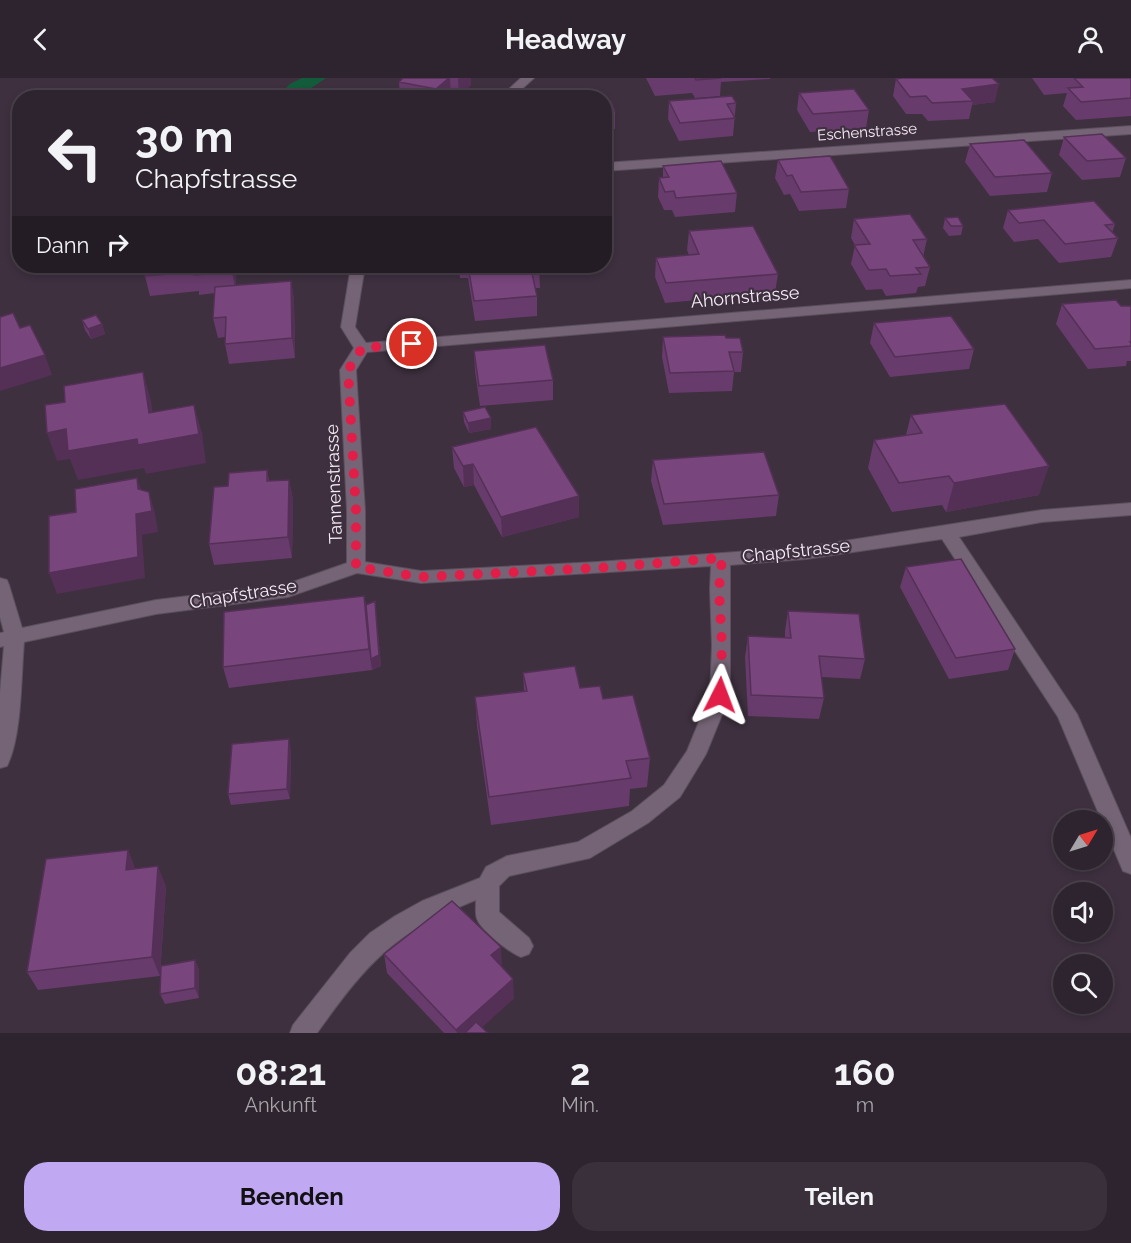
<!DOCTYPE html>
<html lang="de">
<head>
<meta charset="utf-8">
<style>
	body { margin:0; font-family:Raleway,sans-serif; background:#3a303b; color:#f1f3f6; height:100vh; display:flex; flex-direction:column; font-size:22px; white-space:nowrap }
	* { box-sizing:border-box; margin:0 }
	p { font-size:20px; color:#a7a4aa }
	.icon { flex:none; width:33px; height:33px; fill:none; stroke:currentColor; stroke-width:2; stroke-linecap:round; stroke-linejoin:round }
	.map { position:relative; height:955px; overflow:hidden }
	.drawer { display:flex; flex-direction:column; background:#2e242f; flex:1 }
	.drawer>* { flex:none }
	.top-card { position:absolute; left:12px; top:12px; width:600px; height:183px; border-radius:24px; box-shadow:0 3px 9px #0003,0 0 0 2px #49414b; background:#2e242f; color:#f1f3f6; overflow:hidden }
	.needle { width:39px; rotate:52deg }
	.controls { position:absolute; left:1053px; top:732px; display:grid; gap:12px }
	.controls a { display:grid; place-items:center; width:60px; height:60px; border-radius:50%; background:#2e242f; box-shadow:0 3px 9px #0003,0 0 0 2px #49414b; font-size:30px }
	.pin { position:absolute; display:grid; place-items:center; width:51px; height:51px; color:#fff; margin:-26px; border:3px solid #fff; border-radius:50%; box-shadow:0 2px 6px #0007 }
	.me { position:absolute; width:66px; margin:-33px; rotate:3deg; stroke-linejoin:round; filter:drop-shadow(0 0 4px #0008) }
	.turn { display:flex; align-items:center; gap:21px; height:126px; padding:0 24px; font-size:27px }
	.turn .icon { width:78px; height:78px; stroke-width:2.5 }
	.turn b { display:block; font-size:42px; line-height:51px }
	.then { display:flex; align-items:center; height:57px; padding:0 24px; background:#0003; gap:12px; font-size:22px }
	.eta { display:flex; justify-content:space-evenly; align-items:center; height:102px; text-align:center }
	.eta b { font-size:36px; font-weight:700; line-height:42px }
	.action { display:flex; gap:12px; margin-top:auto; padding:12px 24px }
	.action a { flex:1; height:69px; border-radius:24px; background:#c1a8f3; color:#111; font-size:24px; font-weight:700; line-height:69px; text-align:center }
	.action a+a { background:#3a303b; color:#f1f3f6 }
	header { display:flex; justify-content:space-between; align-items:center; height:78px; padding:0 24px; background:#2e242f; font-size:27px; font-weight:700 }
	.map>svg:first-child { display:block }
	.green { fill:#125c3b }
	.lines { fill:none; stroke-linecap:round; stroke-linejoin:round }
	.minor-casing { stroke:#5b4f5c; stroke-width:2 }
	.minor { fill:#756475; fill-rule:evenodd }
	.wall { fill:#673b6b }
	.shaded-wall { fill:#543057 }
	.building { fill:#78457c; stroke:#543057; stroke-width:1.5 }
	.route { stroke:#e11d48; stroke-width:10; stroke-dasharray:0 18 }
	.labels { text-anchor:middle; stroke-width:4.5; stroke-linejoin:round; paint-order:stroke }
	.far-street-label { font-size:15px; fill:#f6ecf6; stroke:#3e303f }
	.street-label { font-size:18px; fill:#f6ecf6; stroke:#3e303f }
</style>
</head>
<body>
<header><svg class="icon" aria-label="back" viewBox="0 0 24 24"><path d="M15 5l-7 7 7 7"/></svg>Headway<svg class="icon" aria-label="person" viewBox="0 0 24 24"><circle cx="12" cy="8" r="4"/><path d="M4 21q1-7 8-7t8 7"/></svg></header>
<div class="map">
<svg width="1131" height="955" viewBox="0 0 1131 955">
	<rect width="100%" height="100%" fill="#3e303f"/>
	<path class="green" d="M 302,0 L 326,0 L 298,19 L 277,19 L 290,6 Z"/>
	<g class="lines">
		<defs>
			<path id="minor" d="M 521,0 L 534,0 L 512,20 L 499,20 Z
				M 1131,48 L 1131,56 L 604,93 L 604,85 Z
				M 351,188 L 365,188 L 355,249 L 366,265 L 1131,202 L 1131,210 L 367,274 L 356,292 L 365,433 L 365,484 L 421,493 L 597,484 L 806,469 L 1042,432 L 1131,425 L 1131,437 L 1042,444 L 959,459 L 1077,636 L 1131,760 L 1131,796 L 1123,793 L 1120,786 L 1058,639 L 942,461 L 806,481 L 730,487 L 730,617 L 706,676 L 680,719 L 648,745 L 590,780 L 509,798 L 499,808 L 499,834 L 529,860 L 533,868 L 529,876 L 521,879 C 510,875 481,852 477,841 C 475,835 476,828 476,822 C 393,855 368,884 317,955 L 290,955 L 293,947 L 350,875 L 370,855 L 395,838 L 422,823 L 480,800 L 486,789 L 507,778 L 578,764 L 632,733 L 664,707 L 687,673 L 710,617 L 712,568 L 710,511 L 711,488 L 421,505 L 357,495 L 288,519 L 156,536 L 24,564 C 21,598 22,659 7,688 L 0,690 L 0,615 L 4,568 L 0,569 L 0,555 L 4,554 L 0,539 L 0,500 L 7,502 L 9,507 L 22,550 L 156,522 L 287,506 L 347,485 L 347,433 L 340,292 L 354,270 L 341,249 Z"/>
		</defs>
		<use href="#minor" class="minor-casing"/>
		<use href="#minor" class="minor"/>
	</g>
	<path class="wall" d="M 403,0 L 471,0 L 471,7 L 459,18 L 451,17 L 448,20 L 400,20 L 399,4 Z
		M 646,0 L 770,0 L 770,1 L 721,4 L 720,18 L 695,20 L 692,15 L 655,18 Z
		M 1032,0 L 1131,0 L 1131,38 L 1076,42 L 1063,28 L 1067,15 L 1044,17 Z
		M 896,1 L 995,24 L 972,27 L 969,41 L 928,43 L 922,36 L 906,36 L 893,18 Z
		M 799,15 L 869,32 L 866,50 L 810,54 L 797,32 Z
		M 669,23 L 736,25 L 733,58 L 679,63 L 668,41 Z
		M 604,24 L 615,33 L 615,51 L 610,51 L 609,65 L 604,65 Z
		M 1064,59 L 1126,80 L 1120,99 L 1082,102 L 1059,77 Z
		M 970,66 L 1052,95 L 1047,114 L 990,118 L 965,84 Z
		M 778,82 L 849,111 L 846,130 L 799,133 L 790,116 L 784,117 L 775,100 Z
		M 663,88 L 737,115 L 735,134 L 675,139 L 672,132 L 664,132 L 658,119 L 659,100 L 663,100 Z
		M 1008,132 L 1115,146 L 1112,155 L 1118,160 L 1111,179 L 1059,185 L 1038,161 L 1014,164 L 1003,150 Z
		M 945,140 L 963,148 L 961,157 L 949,158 L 943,150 Z
		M 854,141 L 927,161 L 923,179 L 930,189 L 925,208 L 918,209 L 916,215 L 886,218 L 882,211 L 866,212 L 851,186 L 855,167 L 851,160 Z
		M 689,153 L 778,196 L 775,215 L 665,225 L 655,199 L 656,180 L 689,177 L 687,172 Z
		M 146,188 L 234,188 L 236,194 L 236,207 L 291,203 L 294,222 L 295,280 L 229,286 L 225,266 L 225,259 L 218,260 L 213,240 L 215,215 L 199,217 L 199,213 L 150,218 L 145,198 Z
		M 274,188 L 302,188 L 300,190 Z
		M 459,188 L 539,188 L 540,210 L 535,210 L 537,218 L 537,238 L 475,243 L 468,200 L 460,200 Z
		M 1062,226 L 1121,228 L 1131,228 L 1131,283 L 1127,283 L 1126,288 L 1088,291 L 1056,246 Z
		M 82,242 L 102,246 L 105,256 L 91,261 L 85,252 Z
		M 874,245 L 974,271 L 969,291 L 890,299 L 870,265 Z
		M 663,259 L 726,260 L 743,274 L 741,294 L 734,294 L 732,313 L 669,315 L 662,279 Z
		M 474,273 L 553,302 L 553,322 L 480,328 L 475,293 Z
		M 463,334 L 491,340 L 491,351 L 469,355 L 464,344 Z
		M 911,337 L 1039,417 L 946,434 L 942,427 L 892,434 L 868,390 L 874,362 L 906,357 Z
		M 452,369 L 579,439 L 502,459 L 474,407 L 464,409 L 454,390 Z
		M 653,382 L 779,417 L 776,438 L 663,447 L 651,403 Z
		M 267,392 L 269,403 L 289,402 L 293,422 L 292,480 L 214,487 L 209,466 L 228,408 Z
		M 906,489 L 1015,571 L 1008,592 L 949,601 L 900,509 Z
		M 364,518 L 366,527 L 376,534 L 381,588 L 372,592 L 229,610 L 223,589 Z
		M 788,533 L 865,581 L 860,601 L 821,599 L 824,620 L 819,641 L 748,638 L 745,579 L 748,558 L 785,560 L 785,553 Z
		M 523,595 L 580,610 L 603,621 L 650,680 L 647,709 L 630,711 L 629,728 L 491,747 L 477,648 L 475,619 L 524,613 Z
		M 291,671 L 290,721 L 231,727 L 228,716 Z
		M 128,772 L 135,791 L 166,808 L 160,898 L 38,912 L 27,894 Z
		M 501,869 L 501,889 L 514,920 L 482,949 L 488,955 L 444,955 L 387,895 L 384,876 Z
		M 195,882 L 199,892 L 199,920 L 165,926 L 160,916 Z"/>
	<path class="shaded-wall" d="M 449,0 L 450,0 L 451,17 L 448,20 L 436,20 L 436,11 Z
		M 459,0 L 471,0 L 471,7 L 459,18 L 458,1 Z
		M 999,6 L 995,24 L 972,27 L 973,23 L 962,11 Z
		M 232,188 L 234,188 L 236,194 L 236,214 L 232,194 Z
		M 291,203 L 294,222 L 295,280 L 292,260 Z
		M 102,246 L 105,256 L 91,261 L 88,251 Z
		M 45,277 L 52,297 L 0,313 L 0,290 Z
		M 143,294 L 151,323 L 156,363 L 149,335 Z
		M 194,327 L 202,355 L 206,385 L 146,396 L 144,390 L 78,402 L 70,381 L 57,383 L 47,355 Z
		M 491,340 L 491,351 L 469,355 L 468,345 Z
		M 473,386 L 474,407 L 464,409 L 463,388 Z
		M 1049,388 L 1039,417 L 946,434 L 954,405 Z
		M 137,400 L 144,420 L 138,411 Z
		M 289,402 L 293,422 L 292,480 L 288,459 Z
		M 149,414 L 155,435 L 158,454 L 142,457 L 145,500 L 57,516 L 49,495 L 136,436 Z
		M 579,418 L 579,439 L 502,459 L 501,439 Z
		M 364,518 L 367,538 L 375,523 L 376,534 L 381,588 L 372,592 L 369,571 Z
		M 289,661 L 291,671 L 290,721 L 287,711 Z
		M 128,772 L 136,792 L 126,792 Z
		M 158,788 L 166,808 L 160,898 L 152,879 Z
		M 501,869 L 502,888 L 492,897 L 491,877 Z
		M 195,882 L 199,892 L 199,920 L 195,910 Z
		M 513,901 L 514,920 L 476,955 L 457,955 L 456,952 Z"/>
	<path class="building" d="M 403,0 L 449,0 L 436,11 L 399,4 Z
		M 695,0 L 721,0 L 696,2 Z
		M 902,0 L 992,0 L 999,6 L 962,11 L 973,23 L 932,25 L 926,18 L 910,19 L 896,1 Z
		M 1074,0 L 1131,0 L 1131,20 L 1081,24 L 1068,10 L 1083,9 Z
		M 854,11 L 869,32 L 813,36 L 799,15 Z
		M 732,18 L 736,25 L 727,26 L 735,40 L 680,45 L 669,23 Z
		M 611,23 L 615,33 L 605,34 L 610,47 L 604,47 L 604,24 Z
		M 1102,56 L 1126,80 L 1087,83 L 1064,59 Z
		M 1024,62 L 1052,95 L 995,99 L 970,66 Z
		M 830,78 L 849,111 L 801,114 L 792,97 L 787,98 L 778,82 Z
		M 721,83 L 737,115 L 676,120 L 674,113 L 665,114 L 659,100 L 669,99 L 663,88 Z
		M 1094,123 L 1115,146 L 1105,147 L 1118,160 L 1065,166 L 1044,142 L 1019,145 L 1008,132 Z
		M 910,136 L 927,161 L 913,162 L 930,189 L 916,190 L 921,196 L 890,198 L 886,191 L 869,192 L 854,167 L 870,166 L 854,141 Z
		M 958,139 L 963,148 L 951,148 L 945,140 Z
		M 753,148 L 778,196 L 666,205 L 656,180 L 699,176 L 689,153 Z
		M 146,188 L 232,188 L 232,194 L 195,197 L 195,194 L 145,198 Z
		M 468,188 L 539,188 L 540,190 L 531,191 L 537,218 L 474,223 Z
		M 291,203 L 292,260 L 225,266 L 226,239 L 213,240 L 215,209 Z
		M 1116,222 L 1121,228 L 1131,228 L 1131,264 L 1130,264 L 1131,265 L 1131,268 L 1095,271 L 1062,226 Z
		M 13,235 L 20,250 L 30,247 L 45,277 L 0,290 L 0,239 Z
		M 96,237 L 102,246 L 88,251 L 82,242 Z
		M 951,238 L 974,271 L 895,279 L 874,245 Z
		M 725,257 L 726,260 L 740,260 L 743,274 L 729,274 L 734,293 L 670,295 L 663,259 Z
		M 545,267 L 553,302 L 479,308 L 474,273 Z
		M 143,294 L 149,335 L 194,327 L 199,356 L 138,367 L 137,361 L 68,373 L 66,351 L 47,355 L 45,327 L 65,324 L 64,308 Z
		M 1005,326 L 1049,388 L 954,405 L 949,398 L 899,405 L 874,362 L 922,355 L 911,337 Z
		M 485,329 L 491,340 L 468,345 L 463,334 Z
		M 536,349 L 579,418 L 501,439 L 473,386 L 463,388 L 452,369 Z
		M 764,374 L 779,417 L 664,426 L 653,382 Z
		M 267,392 L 267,403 L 289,402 L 288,459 L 209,466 L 214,409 L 228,408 L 229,395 Z
		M 137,400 L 138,411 L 149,414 L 152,433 L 136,436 L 138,479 L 49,495 L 49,438 L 76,434 L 75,411 Z
		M 961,481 L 1015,571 L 956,580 L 906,489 Z
		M 364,518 L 369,571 L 223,589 L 224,534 Z
		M 375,523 L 379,577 L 371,581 L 366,527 Z
		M 788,533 L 859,536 L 865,581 L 819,578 L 824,620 L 751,617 L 748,558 L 791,560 Z
		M 575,588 L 580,610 L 600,608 L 603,621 L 633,617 L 650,680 L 626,683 L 631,700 L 489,719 L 475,619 L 527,613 L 523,595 Z
		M 289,661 L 287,711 L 228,716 L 232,666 Z
		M 128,772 L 126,792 L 158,788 L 152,879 L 27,894 L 46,781 Z
		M 452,823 L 501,869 L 491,877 L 513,901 L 456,952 L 384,876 Z
		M 195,882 L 195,910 L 160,916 L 161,888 Z
		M 476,944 L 488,955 L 465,955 Z"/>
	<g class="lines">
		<path class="route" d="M 412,266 L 362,270 L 348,292 L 356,433 L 356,489 L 421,499 L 597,490 L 722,480 L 719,511 L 722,568 L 720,617"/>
	</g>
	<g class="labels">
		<g class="far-street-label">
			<text transform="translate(867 54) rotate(-4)" y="5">Eschenstrasse</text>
		</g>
		<g class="street-label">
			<text transform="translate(745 219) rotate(-5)" y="6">Ahornstrasse</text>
			<text transform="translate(334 406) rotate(-92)" y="6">Tannenstrasse</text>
			<text transform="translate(796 473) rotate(-6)" y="6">Chapfstrasse</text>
			<text transform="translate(243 516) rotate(-9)" y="6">Chapfstrasse</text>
		</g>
	</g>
</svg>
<div class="controls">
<a><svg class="needle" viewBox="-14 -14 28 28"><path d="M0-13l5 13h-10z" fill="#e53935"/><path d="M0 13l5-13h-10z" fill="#a7a4aa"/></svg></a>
<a><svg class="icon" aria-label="sound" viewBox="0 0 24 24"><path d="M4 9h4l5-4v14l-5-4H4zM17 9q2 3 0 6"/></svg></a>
<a><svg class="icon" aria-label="search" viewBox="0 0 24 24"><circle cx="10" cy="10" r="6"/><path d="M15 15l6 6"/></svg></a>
</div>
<div class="pin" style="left:412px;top:266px;background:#d93025"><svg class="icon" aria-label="arrive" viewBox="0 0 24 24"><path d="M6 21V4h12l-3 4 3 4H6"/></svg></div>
<svg class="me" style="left:720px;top:617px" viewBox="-20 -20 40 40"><path d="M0-17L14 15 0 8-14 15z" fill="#e11d48" stroke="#fff" stroke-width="4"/></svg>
<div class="top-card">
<div class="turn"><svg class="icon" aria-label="left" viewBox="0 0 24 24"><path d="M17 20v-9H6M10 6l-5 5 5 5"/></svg><div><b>30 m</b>Chapfstrasse</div></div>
<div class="then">Dann<svg class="icon" aria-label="right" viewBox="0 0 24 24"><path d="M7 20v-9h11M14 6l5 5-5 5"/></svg></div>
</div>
</div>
<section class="drawer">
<div class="eta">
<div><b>08:21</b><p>Ankunft</p></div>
<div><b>2</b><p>Min.</p></div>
<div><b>160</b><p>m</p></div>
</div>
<div class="action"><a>Beenden</a><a>Teilen</a></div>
</section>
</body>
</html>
